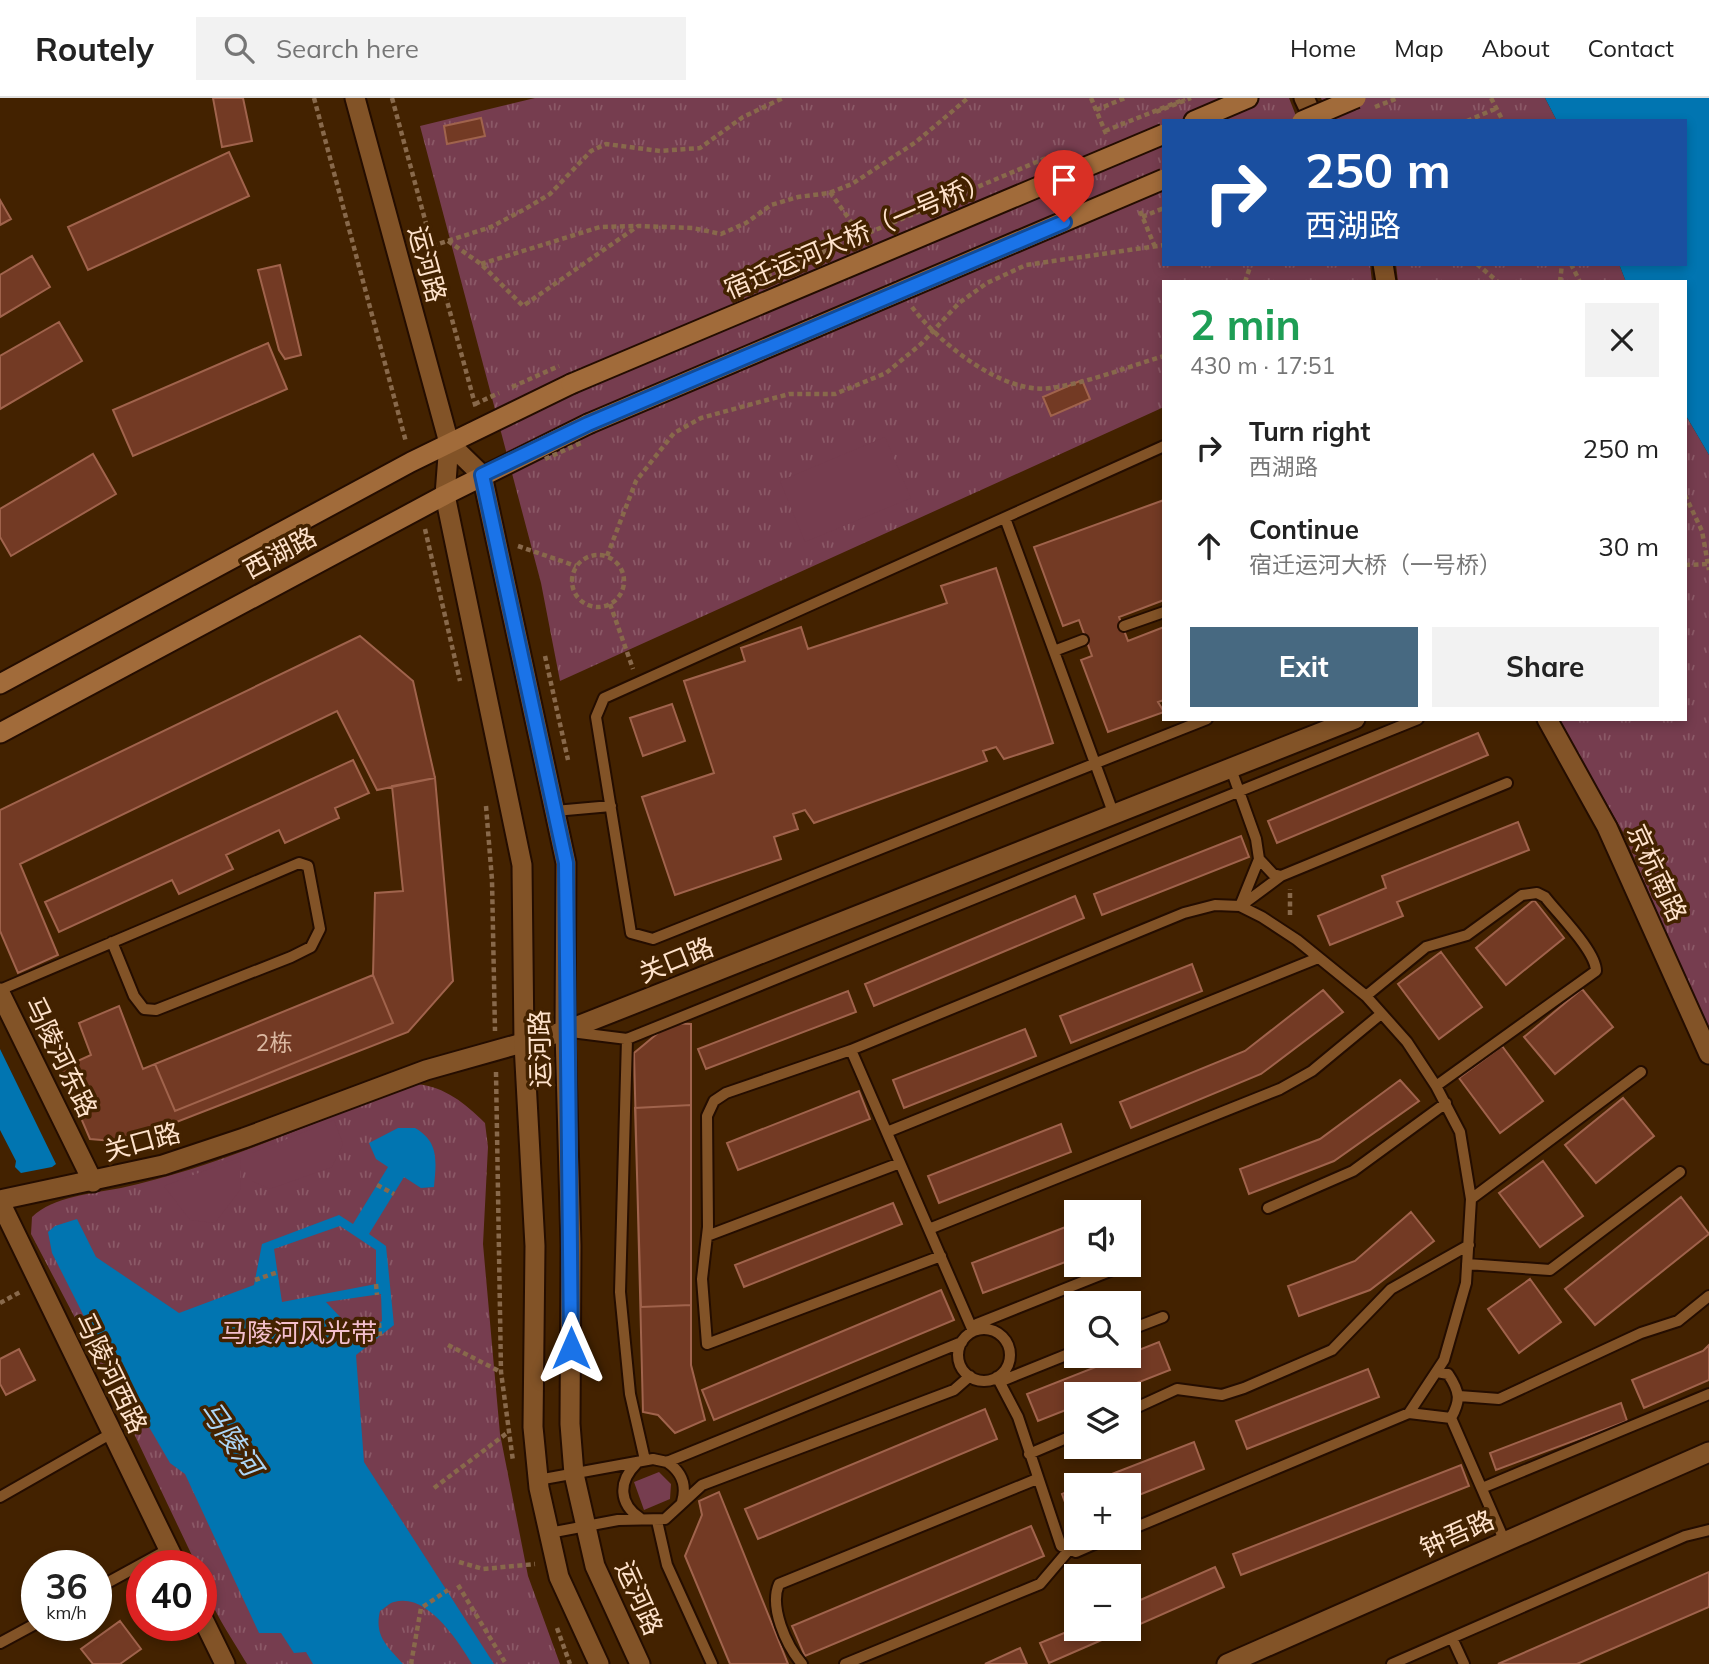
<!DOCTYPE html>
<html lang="en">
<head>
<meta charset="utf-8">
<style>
	body { margin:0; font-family:Mulish,"Noto Sans SC",sans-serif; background:#f2f2f2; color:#222; height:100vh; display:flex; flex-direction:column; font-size:26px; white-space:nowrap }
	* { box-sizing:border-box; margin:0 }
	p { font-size:23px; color:#767676 }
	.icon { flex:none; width:38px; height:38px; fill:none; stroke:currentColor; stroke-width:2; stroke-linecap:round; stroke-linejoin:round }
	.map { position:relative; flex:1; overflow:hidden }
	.sheet { position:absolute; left:1162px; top:182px; width:525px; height:441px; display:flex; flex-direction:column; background:#fff; border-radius:0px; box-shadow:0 4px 10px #0003 }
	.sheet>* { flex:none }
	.hud { position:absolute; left:1162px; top:21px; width:525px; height:147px; border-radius:0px; box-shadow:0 4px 10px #0003; background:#1a4fa0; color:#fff; overflow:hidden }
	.controls { position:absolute; left:1064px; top:1102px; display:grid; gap:14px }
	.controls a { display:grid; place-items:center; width:77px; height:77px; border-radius:0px; background:#fff; box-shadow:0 4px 10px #0003; font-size:35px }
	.speed { position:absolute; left:21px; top:1452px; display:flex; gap:14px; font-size:35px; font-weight:700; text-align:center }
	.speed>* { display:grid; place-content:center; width:91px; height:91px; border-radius:50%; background:#fff; box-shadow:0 4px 10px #0003; line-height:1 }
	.speed small { font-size:18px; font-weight:400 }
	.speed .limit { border:10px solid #d22; background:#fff; color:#111 }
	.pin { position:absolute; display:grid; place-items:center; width:60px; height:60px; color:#fff; margin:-72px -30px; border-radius:50% 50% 50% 0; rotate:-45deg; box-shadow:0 0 7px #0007 }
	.pin .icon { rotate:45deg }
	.me { position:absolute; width:77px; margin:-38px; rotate:0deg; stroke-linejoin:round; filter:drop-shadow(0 0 5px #0008) }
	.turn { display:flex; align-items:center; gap:24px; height:147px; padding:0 28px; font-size:32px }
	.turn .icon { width:91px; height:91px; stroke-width:2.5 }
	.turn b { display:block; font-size:49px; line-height:60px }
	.round { display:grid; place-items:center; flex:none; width:74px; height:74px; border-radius:0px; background:#f2f2f2 }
	.headline { display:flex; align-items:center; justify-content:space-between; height:119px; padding:0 28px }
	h1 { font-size:42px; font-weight:700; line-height:52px; color:#1e9e55 }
	.button { display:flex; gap:14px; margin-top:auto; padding:14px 28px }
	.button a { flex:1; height:80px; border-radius:0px; background:#476981; color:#fff; font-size:28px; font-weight:700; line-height:80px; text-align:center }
	.button a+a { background:#f2f2f2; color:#222 }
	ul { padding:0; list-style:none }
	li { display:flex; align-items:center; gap:21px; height:98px; padding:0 28px }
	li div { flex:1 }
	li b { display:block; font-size:26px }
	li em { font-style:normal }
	header { display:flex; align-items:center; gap:42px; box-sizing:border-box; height:98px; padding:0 35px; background:#fff; border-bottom:2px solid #e0e0e0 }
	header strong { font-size:33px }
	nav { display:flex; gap:38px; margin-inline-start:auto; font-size:24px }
	.search { width:490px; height:63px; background:#f2f2f2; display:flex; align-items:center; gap:18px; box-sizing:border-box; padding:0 24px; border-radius:0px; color:#767676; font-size:26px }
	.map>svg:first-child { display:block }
	.park { fill:url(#park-tufts) }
	.garden { fill:#763d4f }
	.water { fill:#0175b1; fill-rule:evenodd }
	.building { fill:#733a24; stroke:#a0634c; stroke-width:2 }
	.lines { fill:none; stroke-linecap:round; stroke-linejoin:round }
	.service-casing { stroke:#240d00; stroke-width:14 }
	.minor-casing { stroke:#240d00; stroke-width:23 }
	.tertiary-casing { stroke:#240d00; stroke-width:23 }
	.secondary-casing { stroke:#240d00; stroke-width:23 }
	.path { stroke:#88694b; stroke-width:4.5; stroke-dasharray:5 3.5; stroke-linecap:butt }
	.service { stroke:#825327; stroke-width:10 }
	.minor { stroke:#825327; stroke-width:19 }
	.tertiary { stroke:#825327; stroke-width:19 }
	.secondary { stroke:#a16b3a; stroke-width:19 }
	.secondary-bridge-casing { stroke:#240d00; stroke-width:23; stroke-linecap:butt }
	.path-bridge { stroke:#88694b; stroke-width:4.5; stroke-dasharray:5 3.5; stroke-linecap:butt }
	.secondary-bridge { stroke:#a16b3a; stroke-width:19 }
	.route-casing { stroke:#114b97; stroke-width:18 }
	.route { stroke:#1a73e8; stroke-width:12 }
	.labels { text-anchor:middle; stroke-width:7; stroke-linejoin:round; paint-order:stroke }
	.number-label { font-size:23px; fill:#dbb8a1 }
	.street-label { font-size:26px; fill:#fee2cb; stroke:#432200 }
	.park-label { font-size:26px; fill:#f4bfcd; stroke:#432200 }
	.water-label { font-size:28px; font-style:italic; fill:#add6f6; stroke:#432200 }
</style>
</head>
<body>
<header>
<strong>Routely</strong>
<div class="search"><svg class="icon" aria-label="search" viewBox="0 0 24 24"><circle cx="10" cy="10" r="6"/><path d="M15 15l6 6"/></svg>Search here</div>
<nav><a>Home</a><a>Map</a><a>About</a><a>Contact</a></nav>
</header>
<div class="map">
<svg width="1709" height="1566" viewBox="0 0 1709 1566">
	<defs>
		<pattern id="park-tufts" width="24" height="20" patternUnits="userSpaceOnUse" patternTransform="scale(1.75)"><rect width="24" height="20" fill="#763d4f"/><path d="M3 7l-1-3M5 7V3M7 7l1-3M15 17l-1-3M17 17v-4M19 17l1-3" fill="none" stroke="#8b5967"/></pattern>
	</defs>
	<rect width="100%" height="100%" fill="#432200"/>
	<path class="park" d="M 535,0 L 1289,0 L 1298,23 L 1164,23 L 1164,166 L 1370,166 L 1372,184 L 1164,184 L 1164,309 L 560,583 L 541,485 L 420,28 Z
		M 1321,0 L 1545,0 L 1557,23 L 1331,23 Z
		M 1396,166 L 1619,166 L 1626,184 L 1398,184 Z
		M 1685,316 L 1709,357 L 1709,935 L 1623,734 L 1558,621 L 1685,621 Z
		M 417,986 C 445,989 465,1005 485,1025 L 488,1049 L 483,1146 L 500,1336 L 528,1478 L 560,1566 L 247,1566 C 232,1540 201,1497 201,1468 L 197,1468 L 117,1300 L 31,1136 L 32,1119 C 54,1098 91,1096 121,1090 C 223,1068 318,1021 417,986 Z"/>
	<path class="garden" d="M 885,339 L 911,400 L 805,444 L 780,383 Z
		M 334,1022 L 343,1046 L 332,1069 L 270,1091 L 252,1083 L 252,1055 Z
		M 241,1059 L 240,1092 L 215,1125 L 190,1122 L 164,1088 Z
		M 659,1374 L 671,1386 L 670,1401 L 644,1412 L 634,1384 Z"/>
	<path class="water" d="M 1545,0 L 1709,0 L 1709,357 L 1685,316 L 1685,184 L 1626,184 L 1619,166 L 1685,166 L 1685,23 L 1557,23 Z
		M 0,951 L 56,1066 L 52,1069 L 21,1075 L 15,1069 L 16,1063 L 0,1032 Z
		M 398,1030 L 415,1030 C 440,1044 436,1065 434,1089 L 421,1090 L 404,1079 L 369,1136 L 386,1148 L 394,1227 L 356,1257 L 364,1364 L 494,1566 L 472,1566 C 458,1543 427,1494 394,1504 C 389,1505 384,1511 380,1513 C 374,1538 387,1548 403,1566 L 313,1566 L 306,1554 L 294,1555 L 281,1535 L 259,1535 L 185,1376 L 170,1365 L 142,1317 L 126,1285 L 126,1275 L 115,1256 L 110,1257 L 98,1237 L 95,1240 L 52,1155 L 48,1134 L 55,1128 L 77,1121 L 96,1159 L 179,1215 L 254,1187 L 262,1146 L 339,1117 L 353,1126 L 388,1069 L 376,1061 L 369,1045 ZM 340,1128 L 376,1152 L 376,1186 L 282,1204 L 274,1151 ZM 381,1196 L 382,1223 L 358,1238 L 326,1204 Z"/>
	<path class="building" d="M 213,0 L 243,0 L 252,43 L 222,49 Z
		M 481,20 L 485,38 L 447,46 L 444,28 Z
		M 229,54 L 249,98 L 88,172 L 68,129 Z
		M 0,102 L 11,121 L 0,127 Z
		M 32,158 L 50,189 L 0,219 L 0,177 Z
		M 280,167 L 301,257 L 285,261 L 279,252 L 258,172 Z
		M 59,224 L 82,263 L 0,311 L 0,258 Z
		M 268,245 L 287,291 L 133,358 L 113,312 Z
		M 1082,282 L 1090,301 L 1051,318 L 1043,299 Z
		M 93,356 L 116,396 L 11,458 L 0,439 L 0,411 Z
		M 1164,402 L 1164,502 L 1119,519 L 1128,543 L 1164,529 L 1164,602 L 1158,604 L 1164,614 L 1108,634 L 1081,562 L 1092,558 L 1079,522 L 1063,528 L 1034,449 Z
		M 996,470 L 1053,645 L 1004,661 L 996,649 L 983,653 L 987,663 L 814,725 L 805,712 L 793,716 L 798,731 L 774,739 L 781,761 L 675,797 L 642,699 L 714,675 L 684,583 L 745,563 L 741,550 L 801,529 L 808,551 L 947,505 L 941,488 Z
		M 360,538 L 413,583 L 435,680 L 377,692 L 337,613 L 20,766 L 58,857 L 18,875 L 0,833 L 0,712 Z
		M 672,606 L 685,643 L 643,658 L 630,620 Z
		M 1478,635 L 1488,657 L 1277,745 L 1268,723 Z
		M 353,662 L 369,695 L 335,710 L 339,720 L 285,745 L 279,732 L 226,757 L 233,771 L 179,796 L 172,782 L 59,834 L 45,804 Z
		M 435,680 L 453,883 L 408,934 L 125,1044 L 90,1041 L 60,971 L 91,957 L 79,925 L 119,908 L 143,971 L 373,877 L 375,795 L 403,793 L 392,688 Z
		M 1518,724 L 1529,752 L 1397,804 L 1403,818 L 1330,847 L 1318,818 L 1386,790 L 1382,778 Z
		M 1241,738 L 1249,759 L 1102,817 L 1094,796 Z
		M 1075,798 L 1084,820 L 874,908 L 865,886 Z
		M 1534,802 L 1564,840 L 1506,887 L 1476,850 Z
		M 1441,854 L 1482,909 L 1439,941 L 1398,886 Z
		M 1192,866 L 1202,893 L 1071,945 L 1060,918 Z
		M 373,877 L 393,925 L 175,1013 L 155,966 Z
		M 1582,891 L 1613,929 L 1555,976 L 1524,939 Z
		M 1323,892 L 1343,914 L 1261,976 L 1131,1030 L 1120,1004 L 1245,953 Z
		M 848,893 L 856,914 L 706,971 L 698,951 Z
		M 670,925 L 691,926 L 691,1267 L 705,1322 L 675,1335 L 658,1317 L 643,1314 L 634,955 Z
		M 1025,931 L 1036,958 L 904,1010 L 893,982 Z
		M 1502,948 L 1543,1003 L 1500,1035 L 1459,980 Z
		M 1400,982 L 1419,1003 L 1334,1063 L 1249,1096 L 1240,1071 L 1320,1041 Z
		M 859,993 L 870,1021 L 738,1072 L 727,1045 Z
		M 1623,1000 L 1654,1038 L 1596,1085 L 1565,1047 Z
		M 691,1007 L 691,1207 L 641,1209 L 635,1010 Z
		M 1061,1026 L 1071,1054 L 939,1105 L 928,1078 Z
		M 1543,1063 L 1583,1118 L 1540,1149 L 1499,1095 Z
		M 1681,1099 L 1709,1136 L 1595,1227 L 1565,1191 Z
		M 893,1105 L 902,1126 L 744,1189 L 735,1167 Z
		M 1411,1114 L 1434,1143 L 1370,1192 L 1299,1218 L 1288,1188 L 1355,1163 Z
		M 1076,1125 L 1076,1160 L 983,1195 L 972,1165 Z
		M 1530,1181 L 1561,1224 L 1519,1255 L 1488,1211 Z
		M 941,1192 L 954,1222 L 714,1322 L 702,1292 Z
		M 1159,1244 L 1170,1272 L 1106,1297 L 1076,1297 L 1076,1308 L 1038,1323 L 1027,1296 Z
		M 1709,1247 L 1709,1282 L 1644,1310 L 1632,1282 L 1703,1253 Z
		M 19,1251 L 35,1282 L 6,1297 L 0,1286 L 0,1261 Z
		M 1368,1271 L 1379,1299 L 1247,1351 L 1236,1323 Z
		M 1621,1305 L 1627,1323 L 1496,1372 L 1490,1355 Z
		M 985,1311 L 997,1341 L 758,1441 L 745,1411 Z
		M 1194,1344 L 1204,1371 L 1129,1401 L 1129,1388 L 1081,1388 Z
		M 1461,1367 L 1469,1388 L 1241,1477 L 1233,1456 Z
		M 1076,1390 L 1076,1421 L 1072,1423 L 1062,1396 Z
		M 719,1394 L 788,1566 L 730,1566 L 685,1458 L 702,1417 L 699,1403 Z
		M 1031,1428 L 1044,1458 L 805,1558 L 792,1528 Z
		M 1215,1469 L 1224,1489 L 1129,1531 L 1129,1507 Z
		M 1709,1474 L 1709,1509 L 1577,1566 L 1498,1566 Z
		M 120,1523 L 141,1551 L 120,1566 L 93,1566 L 81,1551 Z
		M 1076,1530 L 1076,1531 L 1127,1531 L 1049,1565 L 1040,1545 Z
		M 1020,1550 L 1027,1566 L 985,1566 Z"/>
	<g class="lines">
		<defs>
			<path id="service" d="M 1164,348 L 604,600 L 596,619 L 631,835 L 653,841 L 1207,621
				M 1005,420 L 1114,717
				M 1124,528 L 1164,514
				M 1054,553 L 1083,542
				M 1231,671 L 1256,741 L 1259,761 L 1240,808
				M 555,713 L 611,708
				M 1259,761 L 1273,776 L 1281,778 L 1507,685
				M 1242,807 L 1281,778
				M 0,892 L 299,765 L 308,768 L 320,831 L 311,849 L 291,859 L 156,912 L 144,911 L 134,898 L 112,844
				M 1366,898 L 1426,849 L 1467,837 L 1522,797 L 1537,795 L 1545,799 C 1558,816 1596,853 1596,873 L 1436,988
				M 571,934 L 627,941
				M 851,952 L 726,995 L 714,1003 L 707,1018 L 708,1129 L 702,1181 L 707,1246 L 941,1158
				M 887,1034 L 1318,860
				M 1471,1101 L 1641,974
				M 1268,1110 L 1353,1073 L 1446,1005
				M 929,1131 L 1280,991 L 1312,973 L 1381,916
				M 707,1138 L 900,1065
				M 1467,1166 L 1550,1172 L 1680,1074
				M 1125,1167 L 977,1226 L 973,1233 L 851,952 L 1184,815 L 1215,807 L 1240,808 L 1262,819 L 1297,842 L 1366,898 L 1407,944 L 1436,988 L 1460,1034 L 1471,1101 L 1466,1185 L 1444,1262 L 1409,1315 L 1129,1432
				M958 1257a26 26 0 1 1 52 0a26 26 0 1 1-52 0Z
				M 1129,1232 L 1163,1219
				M 1437,1274 L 1448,1276 C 1460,1294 1461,1302 1451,1320
				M 997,1279 L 1018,1319 L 1061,1448 L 1076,1454 L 1108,1440
				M 997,1279 L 1004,1282 L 1076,1253
				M 1459,1298 L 1499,1301 L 1641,1235 L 1678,1223 L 1709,1198
				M 1129,1313 L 1177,1291 L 1222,1297 L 1244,1290 L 1332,1252 L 1391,1191 L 1469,1147
				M 1409,1315 L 1451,1320 L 1505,1444
				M 1029,1356 L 1076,1336
				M 645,1362 L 630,1296 L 620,1194 L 627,941 L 1418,621
				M 667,1364 C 682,1374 687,1387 682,1404
				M 636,1366 C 618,1384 619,1406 640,1420
				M 538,1382 L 653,1361 L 667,1364 L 962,1244
				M 1482,1390 L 1709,1296
				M 0,1399 L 112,1335
				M 657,1423 L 667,1467 L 712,1566
				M 549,1435 L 618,1422 L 665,1421 L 702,1387 L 954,1292 L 970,1278
				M 96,1491 L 169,1451
				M 1452,1540 L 1464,1566
				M 0,1545 L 37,1525
				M 802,1566 C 786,1547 769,1509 779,1486 L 1037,1381
				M 845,1566 L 1040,1486 L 1068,1453
				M 1392,1566 L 1685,1438 L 1709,1432"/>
			<path id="minor" d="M 0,895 L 93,1084
				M 0,1102 L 163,1067 L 244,1040 L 426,972 L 565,933 L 1355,621
				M 0,1104 L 177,1468
				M 201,1517 L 225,1566"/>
			<path id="tertiary" d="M 355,0 L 449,345 L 445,397 L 522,767 L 524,946 L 535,1148 L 533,1329 L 539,1390 L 559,1479 L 599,1566
				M 1304,0 L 1315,23
				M 1383,166 L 1386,184
				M 449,345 L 482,377 L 566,765 L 565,933 L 571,1148 L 570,1326 L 574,1376 L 595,1468 L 640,1566
				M 1547,621 L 1607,729 L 1709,956
				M 1227,1566 L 1709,1354"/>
			<path id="secondary" d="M 1194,23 L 1248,0
				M 0,586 L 411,364 L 571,286
				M 0,635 L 445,397 L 588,326"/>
		</defs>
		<use href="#service" class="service-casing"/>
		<use href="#minor" class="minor-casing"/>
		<use href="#tertiary" class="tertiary-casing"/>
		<use href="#secondary" class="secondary-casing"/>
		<path class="path" d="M 314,0 L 406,344
			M 392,0 L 476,310
			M 1091,0 L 1107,38
			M 1491,0 L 1503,23
			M 1096,12 L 1125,0
			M 1467,23 L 1497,10
			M 1105,33 L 1185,1
			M 830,94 L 864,142
			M 1140,113 L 1155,149
			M 1142,119 L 1164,110
			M 448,143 L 481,166 L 523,208 L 638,128 L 693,130 L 721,136 L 746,125 L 771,107 L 798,99 L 829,95 L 852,86 L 916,44 L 968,0
			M 432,148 L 491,129 L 525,111 L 550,96 L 591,53 L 606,46 L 660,53 L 700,50 L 743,19 L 783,0
			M 481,166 L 600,129 L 636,128
			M 1477,166 L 1498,184
			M 1571,166 L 1580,184
			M 1245,184 L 1251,166
			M 1560,184 L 1562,166
			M 912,209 C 938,244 1003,297 1050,290 C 1088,285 1127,269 1164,258
			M 475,306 L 499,295
			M 1685,397 L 1702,433 L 1709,472
			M 425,431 L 460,583
			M 518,448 L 576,468
			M572 483a26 26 0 1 1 52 0a26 26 0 1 1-52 0Z
			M 607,458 L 636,383 L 674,335 L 701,320 L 789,296 L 835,296 L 886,275 L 921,246 L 959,205 L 987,185 L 1026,167 L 1164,147
			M 1685,467 L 1708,466
			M 610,506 L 633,571
			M 545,558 L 568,662
			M 486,708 L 492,782 L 495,933
			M 1290,817 L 1290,791
			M 496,974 L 501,1274 L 513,1363
			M 377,1087 L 394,1096
			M 255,1182 L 278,1174
			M 376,1186 L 377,1197
			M 0,1205 L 22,1193
			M 379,1225 L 380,1238
			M 448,1247 L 501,1274
			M 434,1390 L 507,1335
			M 459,1464 L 483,1471 L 535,1466
			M 458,1487 L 506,1566
			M 557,1530 L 570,1566
			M 411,1566 L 421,1510 L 448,1492"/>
		<use href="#service" class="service"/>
		<use href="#minor" class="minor"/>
		<use href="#tertiary" class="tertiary"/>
		<use href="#secondary" class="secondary"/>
		<defs>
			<path id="secondary-bridge" d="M 1302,23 L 1356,0
				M 571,286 L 1164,36
				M 588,326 L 1164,81"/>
		</defs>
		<use href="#secondary-bridge" class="secondary-bridge-casing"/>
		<path class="path-bridge" d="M 1375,9 L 1398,0
			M 1156,14 L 1191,0
			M 759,181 L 1058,55
			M 512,289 L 559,268
			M 545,361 L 583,344"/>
		<use href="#secondary-bridge" class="secondary-bridge"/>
	</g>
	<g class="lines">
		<defs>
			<path id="route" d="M 571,1250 L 566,765 L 482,377 L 588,326 L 1064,124"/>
		</defs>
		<use href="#route" class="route-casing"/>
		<use href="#route" class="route"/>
	</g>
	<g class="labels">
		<g class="number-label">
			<text x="274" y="953">2栋</text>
		</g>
		<g class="street-label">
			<text transform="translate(857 137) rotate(-23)" y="9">宿迁运河大桥（一号桥）</text>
			<text transform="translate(427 166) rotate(75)" y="9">运河路</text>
			<text transform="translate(280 455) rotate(-28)" y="9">西湖路</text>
			<text transform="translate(1657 775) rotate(65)" y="9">京杭南路</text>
			<text transform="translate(676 862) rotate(-22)" y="9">关口路</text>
			<text transform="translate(540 951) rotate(-91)" y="9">运河路</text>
			<text transform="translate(61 959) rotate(64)" y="9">马陵河东路</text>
			<text transform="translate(142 1044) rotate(-15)" y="9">关口路</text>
			<text transform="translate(111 1275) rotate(64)" y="9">马陵河西路</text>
			<text transform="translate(1457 1436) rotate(-24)" y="9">钟吾路</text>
			<text transform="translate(639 1500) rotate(66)" y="9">运河路</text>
		</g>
		<g class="park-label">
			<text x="299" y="1244">马陵河风光带</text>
		</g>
		<g class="water-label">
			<text transform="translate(231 1340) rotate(55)" y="10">马陵河</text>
		</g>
	</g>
</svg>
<div class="controls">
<a><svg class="icon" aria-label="sound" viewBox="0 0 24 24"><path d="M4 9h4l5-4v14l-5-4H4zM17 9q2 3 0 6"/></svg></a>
<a><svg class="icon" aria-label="search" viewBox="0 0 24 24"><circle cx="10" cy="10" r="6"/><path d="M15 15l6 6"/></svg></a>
<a><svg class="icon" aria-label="layers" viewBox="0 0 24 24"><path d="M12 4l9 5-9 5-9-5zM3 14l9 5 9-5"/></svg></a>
<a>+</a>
<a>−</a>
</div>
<div class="speed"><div>36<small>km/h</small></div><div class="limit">40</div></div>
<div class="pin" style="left:1064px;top:124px;background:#d93025"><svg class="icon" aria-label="arrive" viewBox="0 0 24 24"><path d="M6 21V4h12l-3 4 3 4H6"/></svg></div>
<svg class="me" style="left:571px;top:1250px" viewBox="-20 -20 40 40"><path d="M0-17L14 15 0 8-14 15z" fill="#1a73e8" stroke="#fff" stroke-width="4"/></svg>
<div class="hud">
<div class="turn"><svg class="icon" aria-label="right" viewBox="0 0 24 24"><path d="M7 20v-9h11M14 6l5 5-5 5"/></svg><div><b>250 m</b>西湖路</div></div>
</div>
<section class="sheet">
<div class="headline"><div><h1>2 min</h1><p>430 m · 17:51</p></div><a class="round"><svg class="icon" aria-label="close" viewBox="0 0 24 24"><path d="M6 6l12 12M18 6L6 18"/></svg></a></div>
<ul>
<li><svg class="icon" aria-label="right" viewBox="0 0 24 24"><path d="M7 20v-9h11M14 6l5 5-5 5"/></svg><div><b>Turn right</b><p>西湖路</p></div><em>250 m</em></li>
<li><svg class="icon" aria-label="ahead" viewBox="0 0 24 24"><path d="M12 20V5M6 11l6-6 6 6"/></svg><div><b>Continue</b><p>宿迁运河大桥（一号桥）</p></div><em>30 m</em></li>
</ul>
<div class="button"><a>Exit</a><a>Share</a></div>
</section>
</div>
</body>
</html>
